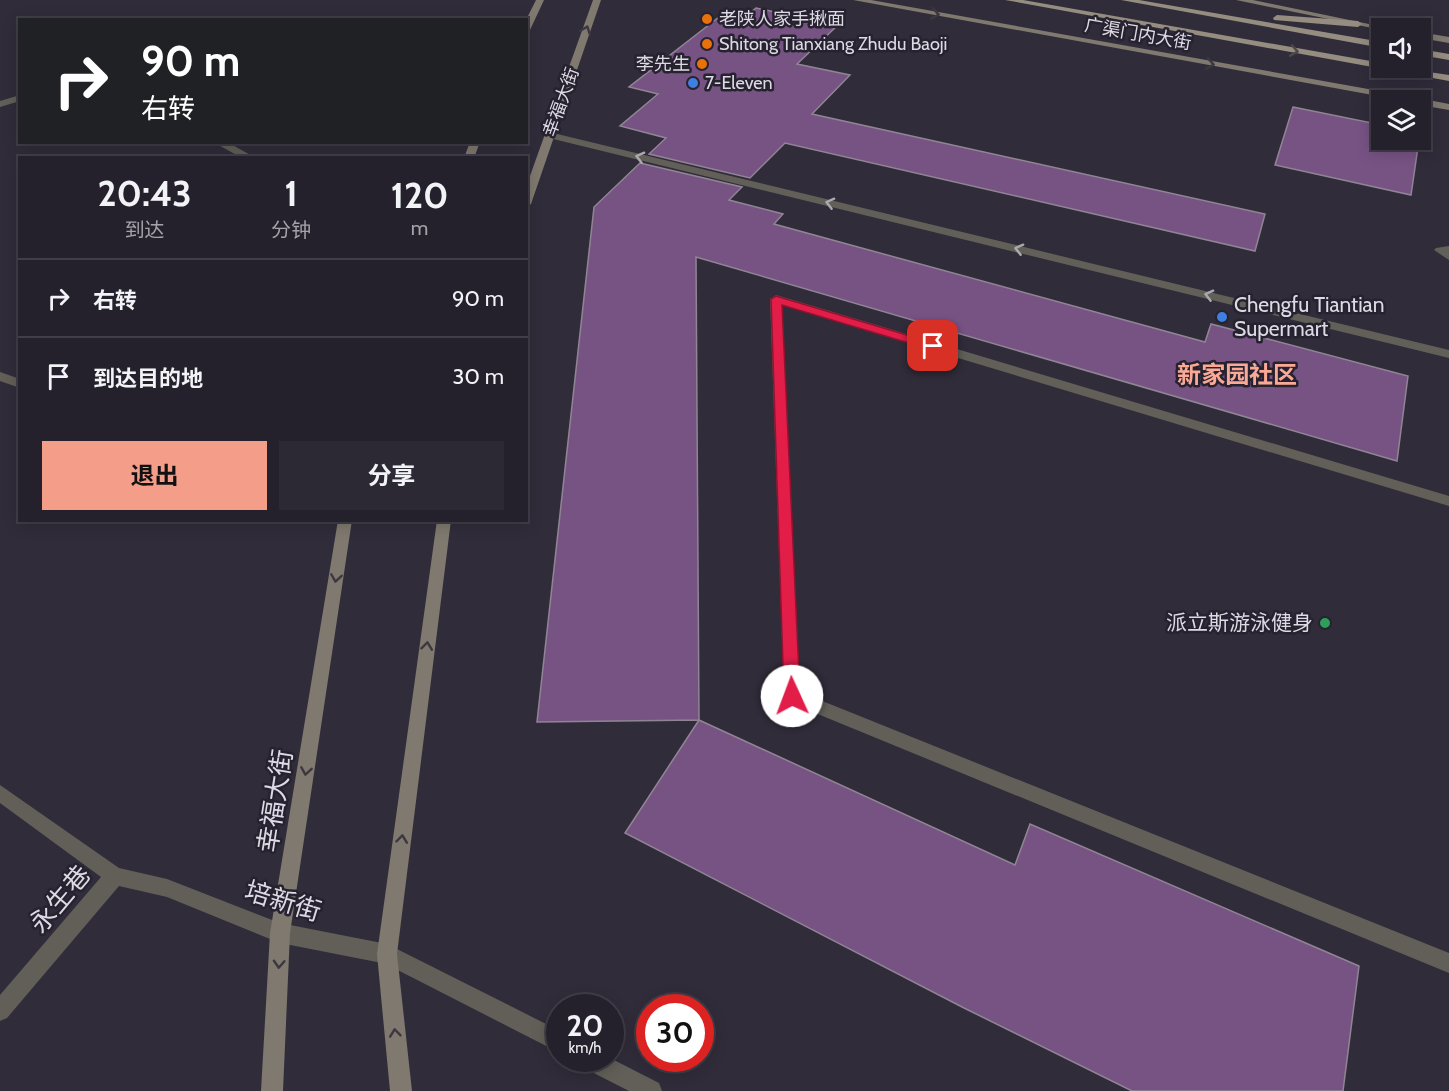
<!DOCTYPE html>
<html lang="zh">
<head>
<meta charset="utf-8">
<style>
	body { margin:0; font-family:Cabin,"Noto Sans SC",sans-serif; background:#2d2934; color:#f1f3f6; height:100vh; display:flex; flex-direction:column; font-size:22px; white-space:nowrap }
	* { box-sizing:border-box; margin:0 }
	p { font-size:20px; color:#a3a3a9 }
	.icon { flex:none; width:33px; height:33px; fill:none; stroke:currentColor; stroke-width:2; stroke-linecap:round; stroke-linejoin:round }
	.map { position:relative; flex:1; overflow:hidden }
	.details { position:absolute; left:18px; top:156px; width:510px; height:366px; display:flex; flex-direction:column; background:#25212c; border-radius:0px; box-shadow:0 3px 15px #0003,0 0 0 2px #423e48 }
	.details>* { flex:none }
	.banner { position:absolute; left:18px; top:18px; width:510px; height:126px; border-radius:0px; box-shadow:0 3px 15px #0003,0 0 0 2px #423e48; background:#202124; color:#fff; overflow:hidden }
	.tools { position:absolute; left:1371px; top:18px; display:grid; gap:12px }
	.tools a { display:grid; place-items:center; width:60px; height:60px; border-radius:0px; background:#25212c; box-shadow:0 3px 15px #0003,0 0 0 2px #423e48; font-size:30px }
	.speed { position:absolute; left:546px; top:994px; display:flex; gap:12px; font-size:30px; font-weight:700; text-align:center }
	.speed>* { display:grid; place-content:center; width:78px; height:78px; border-radius:50%; background:#25212c; box-shadow:0 3px 15px #0003,0 0 0 2px #423e48; line-height:1 }
	.speed small { font-size:15px; font-weight:400 }
	.speed .limit { border:9px solid #d22; background:#fff; color:#111 }
	.pin { position:absolute; display:grid; place-items:center; width:51px; height:51px; color:#fff; margin:-26px; border-radius:12px; box-shadow:0 3px 9px #0006 }
	.me { position:absolute; width:66px; margin:-33px; rotate:358deg; stroke-linejoin:round; filter:drop-shadow(0 0 4px #0008) }
	.turn { display:flex; align-items:center; gap:21px; height:126px; padding:0 24px; font-size:27px }
	.turn .icon { width:78px; height:78px; stroke-width:2.5 }
	.turn b { display:block; font-size:42px; line-height:51px }
	.eta { display:flex; justify-content:space-evenly; align-items:center; height:102px; text-align:center }
	.eta b { font-size:36px; font-weight:700; line-height:42px }
	.button { display:flex; gap:12px; margin-top:auto; padding:12px 24px }
	.button a { flex:1; height:69px; border-radius:0px; background:#f49e8a; color:#111; font-size:24px; font-weight:700; line-height:69px; text-align:center }
	.button a+a { background:#2d2934; color:#f1f3f6 }
	ul { padding:0; list-style:none }
	li { display:flex; align-items:center; gap:18px; height:78px; padding:0 24px; border-top:2px solid #423e48 }
	li div { flex:1 }
	li b { display:block; font-size:22px }
	li em { font-style:normal }
	.map>svg:first-child { display:block }
	.building { fill:#775384; stroke:#908594; stroke-width:1.5 }
	.lines { fill:none; stroke-linecap:round; stroke-linejoin:round }
	.lane { fill:#625f58; fill-rule:evenodd }
	.street { fill:#625f58; fill-rule:evenodd }
	.secondary { fill:#7f796f; fill-rule:evenodd }
	.primary { fill:#958d80; fill-rule:evenodd }
	.oneway { stroke:#3d3840 }
	.oneway2 { stroke:#4e474c }
	.oneway3 { stroke:#aca9ac }
	.route { fill:#e11d48; stroke:#92132f; stroke-width:1.5 }
	.food-dot { fill:#e8710a; stroke:#272230; stroke-width:2 }
	.shop-dot { fill:#3f7fe0; stroke:#272230; stroke-width:2 }
	.leisure-dot { fill:#2e9e5b; stroke:#272230; stroke-width:2 }
	.labels { text-anchor:middle; stroke-width:5; stroke-linejoin:round; paint-order:stroke }
	.far-poi-label { font-size:18px; fill:#dddae4; stroke:#272230; text-anchor:start }
	.far-street-label { font-size:18px; fill:#dddae4; stroke:#272230 }
	.poi-label { font-size:21px; fill:#dddae4; stroke:#272230; text-anchor:start }
	.quarter-label { font-size:24px; font-weight:bold; fill:#faa996; stroke:#272230 }
	.near-street-label { font-size:26px; fill:#dddae4; stroke:#272230 }
</style>
</head>
<body>
<div class="map">
<svg width="1449" height="1091" viewBox="0 0 1449 1091">
	<rect width="100%" height="100%" fill="#312c3a"/>
	<path class="building" d="M 756,8 L 838,25 L 797,64 L 850,75 L 812,114 L 1265,214 L 1255,251 L 785,143 L 750,178 L 649,154 L 666,138 L 620,126 L 658,94 L 629,87 L 719,17 L 740,21 Z
		M 1293,107 L 1382,125 L 1382,140 L 1419,140 L 1411,195 L 1275,165 Z
		M 640,163 L 742,187 L 729,200 L 783,214 L 774,224 L 1205,342 L 1211,324 L 1408,376 L 1397,461 L 696,257 L 699,720 L 537,722 L 594,207 Z
		M 699,720 L 1015,865 L 1030,824 L 1359,966 L 1343,1091 L 1132,1091 L 964,1008 L 625,833 Z"/>
	<g class="lines">
		<path class="lane" d="M 20,95 L 20,101 L 0,107 L 0,101 Z
			M 213,142 L 227,142 L 256,158 L 242,158 Z
			M 0,372 L 20,379 L 20,388 L 0,381 Z
			M 0,785 L 119,868 L 167,879 L 280,923 L 387,944 L 394,947 L 397,954 L 394,961 L 387,964 L 280,943 L 167,897 L 119,886 L 7,1018 L 0,1021 L 0,995 L 101,877 L 0,803 Z"/>
		<path class="street" d="M 549,132 L 1449,350 L 1449,358 L 545,137 L 544,135 Z
			M 1449,246 L 1449,260 L 1434,250 L 1436,248 Z
			M 776,295 L 1449,496 L 1449,506 L 782,305 L 800,692 L 1449,953 L 1449,973 L 786,701 L 784,696 L 770,299 Z
			M 387,944 L 560,1031 L 560,1053 L 380,961 L 377,954 L 380,947 Z
			M 610,1058 L 659,1083 L 662,1091 L 629,1091 L 582,1067 L 579,1059 Z"/>
		<path class="secondary" d="M 536,0 L 544,0 L 530,30 L 526,32 L 526,20 Z
			M 593,0 L 601,0 L 531,204 L 526,207 L 526,187 Z
			M 853,0 L 871,0 L 1413,97 L 1449,104 L 1449,110 L 1420,105 L 1420,100 L 1400,100 Z
			M 1236,0 L 1253,0 L 1388,28 L 1382,30 Z
			M 1420,32 L 1449,37 L 1449,43 L 1420,38 Z
			M 470,142 L 480,142 L 474,158 L 464,158 Z
			M 338,520 L 352,520 L 290,933 L 283,1091 L 261,1091 L 270,933 Z
			M 437,520 L 451,520 L 397,954 L 412,1091 L 390,1091 L 377,954 Z"/>
		<path class="primary" d="M 1005,0 L 1023,0 L 1382,63 L 1382,68 L 1402,68 L 1449,75 L 1449,81 Z
			M 1121,0 L 1139,0 L 1382,42 L 1382,48 Z
			M 1277,15 L 1358,21 L 1362,24 L 1358,27 L 1274,20 L 1273,18 Z
			M 1420,49 L 1449,54 L 1449,60 L 1420,55 Z"/>
	</g>
	<defs><path id="oneway-chevron" d="M-2-3.5L2.5 0L-2 3.5" fill="none" stroke-width="1.6" stroke-linecap="round" stroke-linejoin="round" transform="scale(1.5)"/></defs>
	<g class="oneway">
		<use href="#oneway-chevron" transform="translate(935 14) rotate(10)"/>
		<use href="#oneway-chevron" transform="translate(586 30) rotate(-70)"/>
		<use href="#oneway-chevron" transform="translate(1210 64) rotate(10)"/>
		<use href="#oneway-chevron" transform="translate(336 578) rotate(99)"/>
		<use href="#oneway-chevron" transform="translate(427 646) rotate(-83)"/>
		<use href="#oneway-chevron" transform="translate(306 771) rotate(99)"/>
		<use href="#oneway-chevron" transform="translate(402 839) rotate(-83)"/>
		<use href="#oneway-chevron" transform="translate(279 964) rotate(93)"/>
		<use href="#oneway-chevron" transform="translate(395 1033) rotate(-96)"/>
	</g>
	<use class="oneway2" href="#oneway-chevron" transform="translate(1294 51) rotate(10)"/>
	<g class="oneway3">
		<use href="#oneway-chevron" transform="translate(640 157) rotate(-166)"/>
		<use href="#oneway-chevron" transform="translate(830 203) rotate(-166)"/>
		<use href="#oneway-chevron" transform="translate(1019 249) rotate(-166)"/>
		<use href="#oneway-chevron" transform="translate(1209 295) rotate(-166)"/>
	</g>
	<path class="route" d="M 776,296 L 937,344 L 939,346 L 933,350 L 929,349 L 782,305 L 800,696 L 798,700 L 792,702 L 787,700 L 784,696 L 771,299 Z"/>
	<g class="food-dot">
		<circle cx="707" cy="19" r="6"/>
		<circle cx="707" cy="44" r="6"/>
		<circle cx="702" cy="64" r="6"/>
	</g>
	<g class="shop-dot">
		<circle cx="693" cy="83" r="6"/>
		<circle cx="1222" cy="317" r="6"/>
	</g>
	<circle class="leisure-dot" cx="1325" cy="623" r="6"/>
	<g class="labels">
		<g class="far-poi-label">
			<text x="719" y="25">老陕人家手揪面</text>
			<text x="719" y="50">Shitong Tianxiang Zhudu Baoji</text>
			<text x="690" y="70" text-anchor="end">李先生</text>
			<text x="705" y="89">7-Eleven</text>
		</g>
		<g class="far-street-label">
			<text transform="translate(1138 34) rotate(10)" y="6">广渠门内大街</text>
			<text transform="translate(561 102) rotate(-70)" y="6">幸福大街</text>
		</g>
		<g class="poi-label">
			<text x="1234" y="312">Chengfu Tiantian<tspan x="1234" dy="24">Supermart</tspan></text>
			<text x="1313" y="630" text-anchor="end">派立斯游泳健身</text>
		</g>
		<g class="quarter-label">
			<text x="1237" y="383">新家园社区</text>
		</g>
		<g class="near-street-label">
			<text transform="translate(275 801) rotate(-81)" y="9">幸福大街</text>
			<text transform="translate(60 899) rotate(-50)" y="9">永生巷</text>
			<text transform="translate(283 901) rotate(17)" y="9">培新街</text>
		</g>
	</g>
</svg>
<div class="tools">
<a><svg class="icon" aria-label="sound" viewBox="0 0 24 24"><path d="M4 9h4l5-4v14l-5-4H4zM17 9q2 3 0 6"/></svg></a>
<a><svg class="icon" aria-label="layers" viewBox="0 0 24 24"><path d="M12 4l9 5-9 5-9-5zM3 14l9 5 9-5"/></svg></a>
</div>
<div class="speed"><div>20<small>km/h</small></div><div class="limit">30</div></div>
<div class="pin" style="left:933px;top:346px;background:#d93025"><svg class="icon" aria-label="arrive" viewBox="0 0 24 24"><path d="M6 21V4h12l-3 4 3 4H6"/></svg></div>
<svg class="me" style="left:792px;top:696px" viewBox="-20 -20 40 40"><circle r="19" fill="#fff"/><path d="M0-13L10 11 0 6-10 11z" fill="#e11d48"/></svg>
<div class="banner">
<div class="turn"><svg class="icon" aria-label="right" viewBox="0 0 24 24"><path d="M7 20v-9h11M14 6l5 5-5 5"/></svg><div><b>90 m</b>右转</div></div>
</div>
<section class="details">
<div class="eta">
<div><b>20:43</b><p>到达</p></div>
<div><b>1</b><p>分钟</p></div>
<div><b>120</b><p>m</p></div>
</div>
<ul>
<li><svg class="icon" aria-label="right" viewBox="0 0 24 24"><path d="M7 20v-9h11M14 6l5 5-5 5"/></svg><div><b>右转</b></div><em>90 m</em></li>
<li><svg class="icon" aria-label="arrive" viewBox="0 0 24 24"><path d="M6 21V4h12l-3 4 3 4H6"/></svg><div><b>到达目的地</b></div><em>30 m</em></li>
</ul>
<div class="button"><a>退出</a><a>分享</a></div>
</section>
</div>
</body>
</html>
